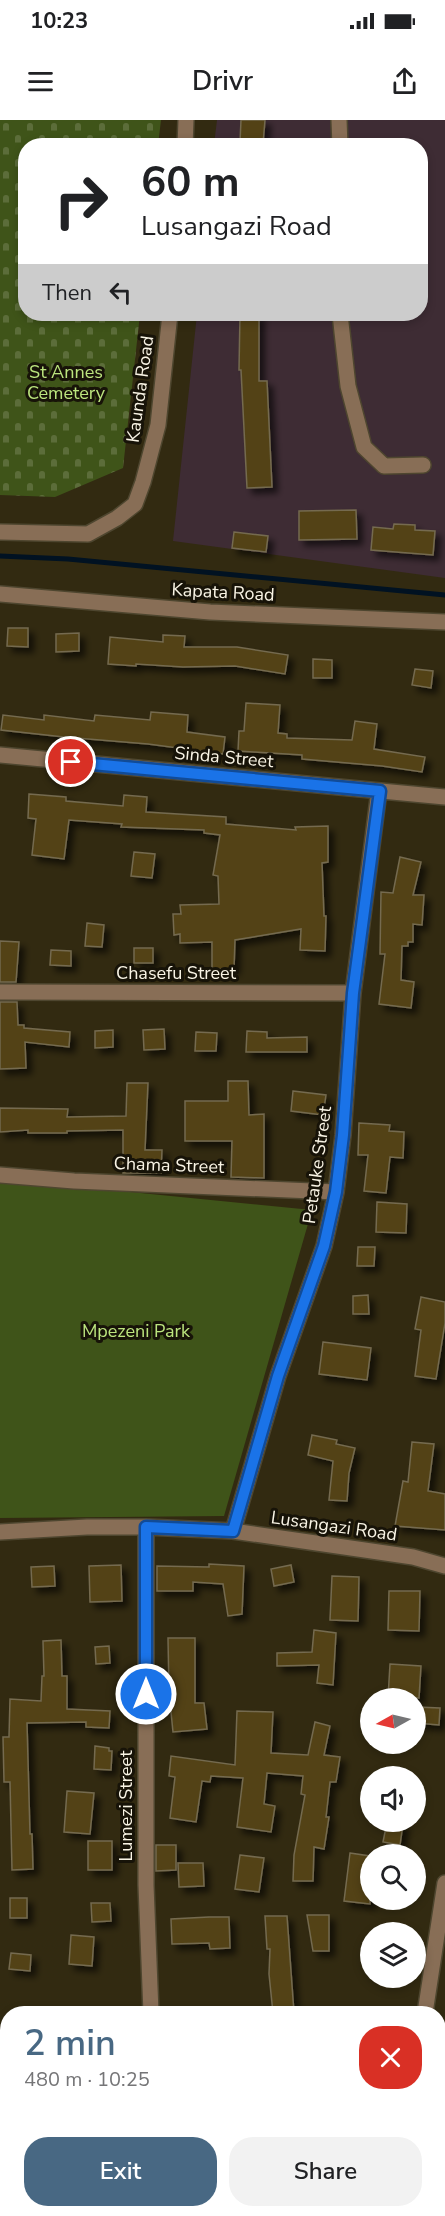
<!DOCTYPE html>
<html lang="en">
<head>
<meta charset="utf-8">
<style>
	body { margin:0; font-family:"Nunito Sans",sans-serif; background:#f2f2f2; color:#202124; height:100vh; display:flex; flex-direction:column; font-size:22px; white-space:nowrap }
	* { box-sizing:border-box; margin:0 }
	p { font-size:20px; color:#757577 }
	.icon { flex:none; width:33px; height:33px; fill:none; stroke:currentColor; stroke-width:2; stroke-linecap:round; stroke-linejoin:round }
	.map { position:relative; flex:1; overflow:hidden }
	.details { position:absolute; left:0px; top:1886px; width:446px; height:212px; display:flex; flex-direction:column; background:#fff; border-radius:24px 24px 0 0; box-shadow:0 3px 9px #0003 }
	.details>* { flex:none }
	.top-card { position:absolute; left:18px; top:18px; width:410px; height:183px; border-radius:24px; box-shadow:0 3px 9px #0003; background:#fff; color:#202124; overflow:hidden }
	.needle { width:39px; rotate:262deg }
	.fabs { position:absolute; left:360px; top:1568px; display:grid; gap:12px }
	.fabs a { display:grid; place-items:center; width:66px; height:66px; border-radius:50%; background:#fff; box-shadow:0 3px 9px #0003; font-size:30px }
	.pin { position:absolute; display:grid; place-items:center; width:51px; height:51px; color:#fff; margin:-26px; border:3px solid #fff; border-radius:50%; box-shadow:0 2px 6px #0007 }
	.me { position:absolute; width:66px; margin:-33px; rotate:0deg; stroke-linejoin:round; filter:drop-shadow(0 0 4px #0008) }
	.turn { display:flex; align-items:center; gap:21px; height:126px; padding:0 24px; font-size:27px }
	.turn .icon { width:78px; height:78px; stroke-width:2.5 }
	.turn b { display:block; font-size:42px; line-height:51px }
	.then { display:flex; align-items:center; height:57px; padding:0 24px; background:#0003; gap:12px; font-size:22px }
	.round { display:grid; place-items:center; flex:none; width:63px; height:63px; border-radius:24px; background:#f2f2f2 }
	.summary { display:flex; align-items:center; justify-content:space-between; height:102px; padding:0 24px }
	h1 { font-size:36px; font-weight:600; line-height:45px; color:#486883 }
	.action { display:flex; gap:12px; margin-top:auto; padding:12px 24px }
	.action a { flex:1; height:69px; border-radius:24px; background:#486883; color:#fff; font-size:24px; font-weight:600; line-height:69px; text-align:center }
	.action a+a { background:#f2f2f2; color:#202124 }
	.status { display:flex; justify-content:space-between; align-items:center; height:42px; padding:0 30px; background:#fff; direction:ltr }
	.status svg { height:16px; fill:currentColor }
	header { display:flex; justify-content:space-between; align-items:center; height:78px; padding:0 24px; background:#fff; font-size:27px; font-weight:600 }
	.map>svg:first-child { display:block }
	.education { fill:#3e2c34 }
	.cemetery { fill:url(#cemetery-stones) }
	.park { fill:#3f5419 }
	.lines { fill:none; stroke-linecap:round; stroke-linejoin:round }
	.stream { stroke:#011222; stroke-width:5 }
	.building { fill:#524317; stroke:#746a4f; stroke-width:1.5; filter:url(#shadow) }
	.minor-casing { stroke:#4e462f; stroke-width:18 }
	.minor { stroke:#886e56; stroke-width:15 }
	.route-casing { stroke:#114b97; stroke-width:15 }
	.route { stroke:#1a73e8; stroke-width:10 }
	.labels { text-anchor:middle; stroke-width:6; stroke-linejoin:round; paint-order:stroke }
	.park-label { font-size:18px; fill:#bce57e; stroke:#171308 }
	.street-label { font-size:18px; fill:#f9f4e5; stroke:#171308 }
</style>
</head>
<body>
<div class="status"><b>10:23</b><svg viewBox="0 0 49 12"><path d="M0 12V9h3v3zM5 12V6h3v6zM10 12V3h3v9zM15 12V0h3v12zM26 1h20v11H26zM47 4h2v5h-2z"/></svg></div>
<header><svg class="icon" aria-label="menu" viewBox="0 0 24 24"><path d="M4 6h16M4 12h16M4 18h16"/></svg>Drivr<svg class="icon" aria-label="share" viewBox="0 0 24 24"><path d="M12 15V3M7 8l5-5 5 5M5 13v7h14v-7"/></svg></header>
<div class="map">
<svg width="445" height="2096" viewBox="0 0 445 2096">
	<defs>
		<pattern id="cemetery-stones" width="16" height="16" patternUnits="userSpaceOnUse" patternTransform="scale(1.5)"><rect width="16" height="16" fill="#3f5419"/><path d="M2 7V4a2 2 0 0 1 4 0v3zM10 15v-3a2 2 0 0 1 4 0v3z" fill="#5c6d3a"/></pattern>
		<filter id="shadow"><feDropShadow dx="5.5" dy="5.5" stdDeviation="3" flood-color="#0009"/></filter>
	</defs>
	<rect width="100%" height="100%" fill="#322a11"/>
	<path class="education" d="M 217,0 L 445,0 L 445,458 L 173,421 L 197,194 L 420,194 L 420,26 L 214,25 Z"/>
	<path class="cemetery" d="M 0,0 L 161,0 L 158,25 L 26,26 L 26,194 L 140,194 L 123,348 L 55,377 L 0,375 Z"/>
	<path class="park" d="M 0,1059 L 312,1090 L 224,1396 L 0,1398 Z"/>
	<g class="lines">
		<path class="stream" d="M 0,436 L 68,439 L 445,475"/>
	</g>
	<path class="building" d="M 241,0 L 265,0 L 263,24 L 240,22 Z
		M 240,194 L 259,194 L 259,261 L 267,261 L 272,367 L 247,368 L 241,250 L 239,250 Z
		M 356,390 L 357,419 L 299,420 L 299,391 Z
		M 394,404 L 415,405 L 415,410 L 435,411 L 433,435 L 371,430 L 373,407 L 393,409 Z
		M 234,412 L 268,416 L 266,432 L 232,428 Z
		M 8,508 L 28,508 L 28,527 L 7,526 Z
		M 79,513 L 79,531 L 56,532 L 56,514 Z
		M 163,515 L 185,516 L 184,527 L 237,527 L 288,535 L 285,554 L 235,546 L 183,547 L 136,544 L 136,546 L 108,544 L 110,517 L 163,522 Z
		M 313,539 L 332,540 L 332,558 L 313,558 Z
		M 415,549 L 433,551 L 431,568 L 412,565 Z
		M 246,583 L 280,585 L 278,613 L 287,614 L 287,618 L 352,620 L 355,601 L 377,604 L 374,629 L 425,637 L 422,652 L 382,646 L 302,639 L 302,635 L 238,631 L 239,611 L 244,611 Z
		M 151,592 L 188,595 L 187,612 L 225,617 L 223,634 L 148,624 L 64,617 L 1,610 L 3,595 L 44,600 L 44,595 L 94,601 L 95,595 L 150,600 Z
		M 29,674 L 66,677 L 66,681 L 123,686 L 124,675 L 147,677 L 146,692 L 226,697 L 226,704 L 296,710 L 295,707 L 328,706 L 328,742 L 322,743 L 324,796 L 326,796 L 325,831 L 300,830 L 301,809 L 235,820 L 234,849 L 212,849 L 212,822 L 180,823 L 180,814 L 174,815 L 173,794 L 181,794 L 180,785 L 219,784 L 218,756 L 213,755 L 220,715 L 204,713 L 204,710 L 121,707 L 122,704 L 69,700 L 64,739 L 32,735 L 36,699 L 28,698 Z
		M 134,732 L 155,734 L 152,758 L 131,756 Z
		M 400,737 L 421,742 L 413,775 L 424,775 L 422,805 L 413,804 L 413,822 L 408,822 L 408,826 L 402,826 L 401,860 L 414,862 L 411,888 L 379,884 L 385,834 L 380,834 L 381,772 L 393,773 Z
		M 87,803 L 104,805 L 102,827 L 85,826 Z
		M 0,821 L 19,822 L 16,862 L 0,862 Z
		M 134,828 L 153,828 L 153,843 L 134,843 Z
		M 51,830 L 71,831 L 71,846 L 50,845 Z
		M 0,882 L 17,882 L 18,905 L 24,905 L 24,908 L 70,912 L 69,927 L 25,922 L 26,948 L 0,949 Z
		M 164,909 L 165,929 L 144,930 L 143,910 Z
		M 113,910 L 113,927 L 95,928 L 95,911 Z
		M 247,911 L 267,912 L 267,918 L 307,917 L 307,932 L 246,932 Z
		M 196,912 L 217,913 L 216,931 L 195,931 Z
		M 228,961 L 248,961 L 249,995 L 264,994 L 264,1058 L 231,1057 L 232,1021 L 185,1021 L 185,981 L 228,981 Z
		M 127,963 L 148,963 L 145,1030 L 162,1030 L 161,1053 L 123,1053 L 123,1010 L 67,1011 L 67,1013 L 28,1013 L 28,1010 L 0,1012 L 0,988 L 68,989 L 67,997 L 126,996 Z
		M 293,971 L 326,975 L 323,995 L 291,991 Z
		M 359,1003 L 390,1005 L 389,1011 L 404,1012 L 403,1038 L 390,1037 L 386,1073 L 364,1071 L 368,1035 L 358,1035 Z
		M 377,1082 L 407,1084 L 406,1113 L 376,1112 Z
		M 358,1127 L 375,1127 L 374,1146 L 357,1146 Z
		M 368,1175 L 369,1194 L 353,1194 L 353,1176 Z
		M 421,1177 L 445,1182 L 445,1203 L 436,1259 L 415,1256 L 421,1210 L 415,1209 Z
		M 323,1222 L 371,1228 L 367,1260 L 319,1254 Z
		M 312,1315 L 337,1320 L 336,1324 L 355,1328 L 349,1353 L 347,1381 L 329,1380 L 333,1341 L 308,1335 Z
		M 412,1322 L 434,1324 L 428,1371 L 445,1374 L 445,1410 L 395,1406 L 403,1361 L 408,1362 Z
		M 209,1444 L 244,1446 L 242,1494 L 228,1496 L 223,1464 L 193,1462 L 193,1471 L 157,1471 L 157,1446 L 209,1447 Z
		M 121,1445 L 122,1481 L 90,1482 L 89,1446 Z
		M 291,1445 L 294,1462 L 274,1466 L 271,1449 Z
		M 54,1446 L 55,1466 L 32,1467 L 31,1447 Z
		M 332,1456 L 359,1457 L 358,1501 L 330,1500 Z
		M 389,1471 L 420,1471 L 419,1511 L 388,1510 Z
		M 314,1510 L 336,1513 L 333,1565 L 317,1563 L 319,1545 L 277,1546 L 277,1533 L 312,1532 Z
		M 168,1518 L 195,1518 L 195,1583 L 204,1583 L 207,1609 L 173,1612 L 169,1572 Z
		M 61,1520 L 62,1556 L 67,1556 L 67,1589 L 110,1591 L 109,1608 L 86,1607 L 86,1602 L 27,1603 L 30,1714 L 32,1714 L 33,1749 L 12,1750 L 10,1662 L 4,1662 L 3,1617 L 9,1617 L 10,1579 L 41,1581 L 42,1556 L 44,1556 L 43,1521 Z
		M 109,1526 L 110,1543 L 96,1544 L 95,1527 Z
		M 390,1544 L 421,1546 L 419,1578 L 388,1578 Z
		M 416,1587 L 440,1588 L 439,1605 L 416,1603 Z
		M 237,1591 L 273,1592 L 271,1633 L 308,1635 L 315,1602 L 330,1606 L 324,1635 L 340,1637 L 336,1662 L 330,1662 L 326,1697 L 329,1697 L 324,1729 L 314,1727 L 313,1761 L 293,1761 L 294,1735 L 305,1675 L 301,1674 L 303,1656 L 267,1653 L 264,1684 L 275,1686 L 271,1712 L 237,1707 L 243,1658 L 211,1656 L 210,1662 L 202,1661 L 196,1702 L 170,1698 L 175,1657 L 169,1656 L 171,1636 L 235,1645 Z
		M 95,1626 L 109,1628 L 109,1631 L 112,1631 L 111,1650 L 94,1649 Z
		M 67,1671 L 94,1673 L 90,1714 L 64,1712 Z
		M 387,1702 L 403,1704 L 400,1725 L 383,1722 Z
		M 88,1721 L 112,1721 L 112,1750 L 88,1750 Z
		M 156,1725 L 176,1725 L 176,1750 L 156,1751 Z
		M 350,1733 L 370,1736 L 370,1784 L 344,1781 Z
		M 240,1735 L 264,1738 L 259,1772 L 235,1769 Z
		M 178,1743 L 203,1743 L 204,1766 L 179,1767 Z
		M 10,1778 L 27,1778 L 27,1798 L 10,1798 Z
		M 91,1783 L 110,1783 L 111,1801 L 92,1802 Z
		M 307,1795 L 329,1795 L 329,1831 L 313,1831 Z
		M 265,1796 L 287,1796 L 294,1893 L 273,1893 L 269,1854 L 270,1829 L 267,1829 Z
		M 209,1797 L 229,1797 L 230,1828 L 210,1829 L 209,1823 L 172,1824 L 171,1799 Z
		M 71,1815 L 94,1817 L 92,1846 L 69,1844 Z
		M 11,1833 L 31,1835 L 30,1851 L 9,1849 Z"/>
	<g class="lines">
		<defs>
			<path id="minor" d="M 339,0 L 340,26
				M 185,26 L 186,0
				M 340,194 L 348,266 L 364,327 L 384,346 L 423,345
				M 0,412 L 88,414 L 117,398 L 135,384 L 143,362 L 158,305 L 170,194
				M 0,474 L 210,492 L 445,502
				M 0,635 L 445,677
				M 0,872 L 353,873
				M 0,1055 L 74,1061 L 336,1072
				M 146,1407 L 146,1765 L 151,1893
				M 233,1411 L 278,1256 L 324,1126 L 336,1072 L 343,1015 L 353,873 L 379,671
				M 0,1412 L 87,1407 L 146,1407 L 233,1411 L 413,1437 L 445,1446
				M 425,1893 L 445,1763
				M 0,1928 L 8,1928
				M 438,1948 L 445,1948
				M 392,2096 L 393,2090"/>
		</defs>
		<use href="#minor" class="minor-casing"/>
		<use href="#minor" class="minor"/>
	</g>
	<g class="lines">
		<defs>
			<path id="route" d="M 71,642 L 380,671 L 353,873 L 343,1015 L 336,1072 L 324,1126 L 278,1256 L 233,1411 L 146,1407 L 146,1574"/>
		</defs>
		<use href="#route" class="route-casing"/>
		<use href="#route" class="route"/>
	</g>
	<g class="labels">
		<g class="park-label">
			<text x="66" y="258">St Annes<tspan x="66" dy="21">Cemetery</tspan></text>
			<text x="136" y="1217">Mpezeni Park</text>
		</g>
		<g class="street-label">
			<text transform="translate(140 269) rotate(-82)" y="6">Kaunda Road</text>
			<text transform="translate(223 472) rotate(3)" y="6">Kapata Road</text>
			<text transform="translate(224 637) rotate(5)" y="6">Sinda Street</text>
			<text x="176" y="859">Chasefu Street</text>
			<text transform="translate(169 1045) rotate(2)" y="6">Chama Street</text>
			<text transform="translate(317 1045) rotate(-82)" y="6">Petauke Street</text>
			<text transform="translate(334 1406) rotate(8)" y="6">Lusangazi Road</text>
			<text transform="translate(126 1686) rotate(-90)" y="6">Lumezi Street</text>
		</g>
	</g>
</svg>
<div class="fabs">
<a><svg class="needle" viewBox="-14 -14 28 28"><path d="M0-13l5 13h-10z" fill="#e53935"/><path d="M0 13l5-13h-10z" fill="#757577"/></svg></a>
<a><svg class="icon" aria-label="sound" viewBox="0 0 24 24"><path d="M4 9h4l5-4v14l-5-4H4zM17 9q2 3 0 6"/></svg></a>
<a><svg class="icon" aria-label="search" viewBox="0 0 24 24"><circle cx="10" cy="10" r="6"/><path d="M15 15l6 6"/></svg></a>
<a><svg class="icon" aria-label="layers" viewBox="0 0 24 24"><path d="M12 4l9 5-9 5-9-5zM3 14l9 5 9-5"/></svg></a>
</div>
<div class="pin" style="left:71px;top:642px;background:#d93025"><svg class="icon" aria-label="arrive" viewBox="0 0 24 24"><path d="M6 21V4h12l-3 4 3 4H6"/></svg></div>
<svg class="me" style="left:146px;top:1574px" viewBox="-20 -20 40 40"><circle r="17" fill="#1a73e8" stroke="#fff" stroke-width="3"/><path d="M0-11L8 9 0 5-8 9z" fill="#fff"/></svg>
<div class="top-card">
<div class="turn"><svg class="icon" aria-label="right" viewBox="0 0 24 24"><path d="M7 20v-9h11M14 6l5 5-5 5"/></svg><div><b>60 m</b>Lusangazi Road</div></div>
<div class="then">Then<svg class="icon" aria-label="left" viewBox="0 0 24 24"><path d="M17 20v-9H6M10 6l-5 5 5 5"/></svg></div>
</div>
<section class="details">
<div class="summary"><div><h1>2 min</h1><p>480 m · 10:25</p></div><a class="round" style="background:#d93025;color:#fff"><svg class="icon" aria-label="close" viewBox="0 0 24 24"><path d="M6 6l12 12M18 6L6 18"/></svg></a></div>
<div class="action"><a>Exit</a><a>Share</a></div>
</section>
</div>
</body>
</html>
